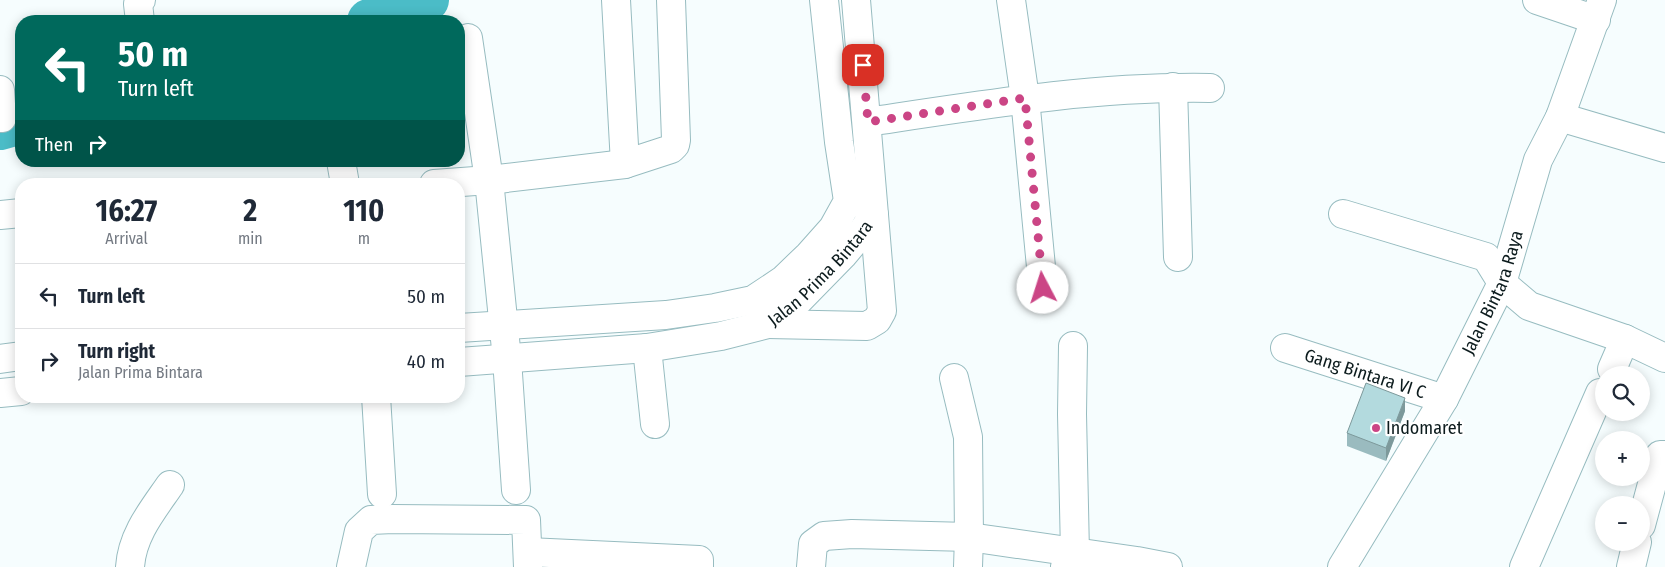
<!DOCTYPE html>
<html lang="en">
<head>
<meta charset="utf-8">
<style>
	body { margin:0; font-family:"Fira Sans Condensed",sans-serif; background:#f6f6f7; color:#1f2937; height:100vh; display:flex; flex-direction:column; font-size:19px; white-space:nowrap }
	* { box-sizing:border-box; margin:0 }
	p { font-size:16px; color:#747a83 }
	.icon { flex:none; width:28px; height:28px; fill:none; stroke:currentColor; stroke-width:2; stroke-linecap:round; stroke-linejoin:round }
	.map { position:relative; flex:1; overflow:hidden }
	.drawer { position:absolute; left:15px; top:178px; width:450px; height:225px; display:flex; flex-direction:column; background:#fff; border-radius:20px; box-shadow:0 2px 12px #0003 }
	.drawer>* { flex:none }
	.guide { position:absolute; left:15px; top:15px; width:450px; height:152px; border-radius:20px; box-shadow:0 2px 12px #0003; background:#00695c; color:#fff; overflow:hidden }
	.buttons { position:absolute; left:1595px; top:366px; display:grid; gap:10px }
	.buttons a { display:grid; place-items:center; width:55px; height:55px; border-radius:50%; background:#fff; box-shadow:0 2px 12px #0003; font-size:25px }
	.pin { position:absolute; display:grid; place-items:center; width:42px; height:42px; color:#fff; margin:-21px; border-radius:10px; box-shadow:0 2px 8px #0006 }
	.me { position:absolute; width:55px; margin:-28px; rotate:355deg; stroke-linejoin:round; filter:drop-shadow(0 0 4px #0008) }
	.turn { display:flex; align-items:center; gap:18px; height:105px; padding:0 20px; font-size:22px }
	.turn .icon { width:65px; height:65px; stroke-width:2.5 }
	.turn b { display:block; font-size:35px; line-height:42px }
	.then { display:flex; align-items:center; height:48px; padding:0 20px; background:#0003; gap:10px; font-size:19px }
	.eta { display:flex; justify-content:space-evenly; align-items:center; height:85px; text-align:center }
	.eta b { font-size:30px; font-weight:700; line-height:35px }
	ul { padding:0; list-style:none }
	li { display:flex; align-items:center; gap:15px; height:65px; padding:0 20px; border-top:1px solid #e0e1e3 }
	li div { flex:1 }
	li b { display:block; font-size:19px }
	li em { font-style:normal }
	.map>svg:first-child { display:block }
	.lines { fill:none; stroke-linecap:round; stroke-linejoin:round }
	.river { stroke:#4bbcc7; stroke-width:44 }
	.minor-casing { stroke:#97bcc0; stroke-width:30 }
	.major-casing { stroke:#97bcc0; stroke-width:30 }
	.minor { stroke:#fff; stroke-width:28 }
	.major { stroke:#fff; stroke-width:28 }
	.wall { fill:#9abbbf }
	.shaded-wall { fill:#7d999b }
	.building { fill:#b3dade; stroke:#7d999b }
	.route { stroke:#cb4585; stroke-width:9; stroke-dasharray:0 16.2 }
	.poi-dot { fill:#cb4585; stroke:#fff; stroke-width:2 }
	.labels { text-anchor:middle; stroke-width:4.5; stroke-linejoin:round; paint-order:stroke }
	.street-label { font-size:18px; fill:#0c1b1d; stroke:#fff }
	.poi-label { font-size:18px; fill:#0c1b1d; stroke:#fff; text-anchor:start }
</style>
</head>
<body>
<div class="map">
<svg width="1665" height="567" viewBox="0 0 1665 567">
	<rect width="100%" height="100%" fill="#f6fdfe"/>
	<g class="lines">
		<path class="river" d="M 369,21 L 427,0
			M 0,128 L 21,122"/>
		<defs>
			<g id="minor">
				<path d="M 616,0 L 625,164"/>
				<path d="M 1011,0 L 1025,98 L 1043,288"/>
				<path d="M 1537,0 L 1596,20"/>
				<path d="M 140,21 L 138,4 L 141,0"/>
				<path d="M 468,38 L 489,180 L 507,359 L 516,490"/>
				<path d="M 1173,87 L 1178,257"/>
				<path d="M 0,90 L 2,118"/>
				<path d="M 1560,117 L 1665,148"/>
				<path d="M 867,122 C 981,105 1095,86 1210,88"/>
				<path d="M 341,161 L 345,184"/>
				<path d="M 434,184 L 489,180 L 625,164 L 671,149 L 675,145 L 676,140 L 671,0"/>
				<path d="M 1343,214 L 1486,257 L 1502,283 L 1529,306 L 1625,339 L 1612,369"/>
				<path d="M 0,215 L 21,213"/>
				<path d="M 764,318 L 768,324 L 867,326 L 877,320 L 882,311 L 874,215 L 868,211"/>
				<path d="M 459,328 L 666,315 L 715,308 L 753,300 L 783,280 L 809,255 L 833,228 L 848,201 L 839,142 L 824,0"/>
				<path d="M 1625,339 L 1665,358"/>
				<path d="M 647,348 L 655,424"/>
				<path id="s1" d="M 1285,348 L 1444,399"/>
				<path d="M 0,359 L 21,356"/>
				<path id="s2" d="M 459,362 L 647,348 L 721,336 L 768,324 L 799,300 L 843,255 L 859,236 L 874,215 L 856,0"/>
				<path d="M 954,378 L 968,437 L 969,537 L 968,567"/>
				<path d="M 0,393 L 21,391"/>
				<path d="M 376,396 L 382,494"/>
				<path d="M 1641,525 L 1659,458 L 1660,455 L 1665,455"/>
				<path d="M 528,552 L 699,560 L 699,567"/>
				<path d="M 1065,566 L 1075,553 L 1072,414 L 1073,346"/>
				<path d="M 130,567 C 132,535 152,511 170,485"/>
				<path d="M 351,567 L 359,531 L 371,520 L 393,519 L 526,520 L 528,567"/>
				<path d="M 811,567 L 813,544 L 824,536 L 852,534 L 969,537 L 1137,561 L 1168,567"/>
				<path d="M 1524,567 L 1600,393"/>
				<path d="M 1631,567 L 1637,542"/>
			</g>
			<g id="major">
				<path id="s3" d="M 1342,567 L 1444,399 L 1502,283 L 1538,160 L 1560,117 L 1602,0"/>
			</g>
		</defs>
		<use href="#minor" class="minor-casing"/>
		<use href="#major" class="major-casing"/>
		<use href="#minor" class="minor"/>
		<use href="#major" class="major"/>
	</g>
	<path class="wall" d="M 1405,411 L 1386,461 L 1347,446 L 1347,433 Z"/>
	<path class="shaded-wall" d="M 1405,398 L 1405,411 L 1386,461 L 1386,448 Z"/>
	<path class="building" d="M 1366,383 L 1405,398 L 1386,448 L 1347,433 Z"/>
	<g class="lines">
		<path class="route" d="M 863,65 L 868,122 L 1025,98 L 1043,288"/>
	</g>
	<circle class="poi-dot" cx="1376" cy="428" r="5"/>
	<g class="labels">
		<g class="street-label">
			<text dy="6" stroke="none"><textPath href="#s2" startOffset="385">Jalan Prima Bintara</textPath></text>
			<text dy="6" stroke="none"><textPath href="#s3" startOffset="314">Jalan Bintara Raya</textPath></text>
			<text dy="6" stroke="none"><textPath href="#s1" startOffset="84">Gang Bintara VI C</textPath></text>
		</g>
		<g class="poi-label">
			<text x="1386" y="434">Indomaret</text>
		</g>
	</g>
</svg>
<div class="buttons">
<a><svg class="icon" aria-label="search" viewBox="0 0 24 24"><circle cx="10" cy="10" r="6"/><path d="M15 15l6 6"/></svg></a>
<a>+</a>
<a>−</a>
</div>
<div class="pin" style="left:863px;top:65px;background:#d93025"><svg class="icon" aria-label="arrive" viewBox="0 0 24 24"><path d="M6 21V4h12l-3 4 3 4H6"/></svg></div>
<svg class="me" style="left:1043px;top:288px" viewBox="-20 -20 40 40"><circle r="19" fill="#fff"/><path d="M0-13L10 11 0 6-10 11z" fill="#cb4585"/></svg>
<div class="guide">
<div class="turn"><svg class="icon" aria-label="left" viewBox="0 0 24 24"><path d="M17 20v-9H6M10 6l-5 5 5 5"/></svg><div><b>50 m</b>Turn left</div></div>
<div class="then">Then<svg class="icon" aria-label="right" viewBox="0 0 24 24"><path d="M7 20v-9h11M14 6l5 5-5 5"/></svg></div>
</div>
<section class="drawer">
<div class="eta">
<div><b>16:27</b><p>Arrival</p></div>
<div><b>2</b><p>min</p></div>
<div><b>110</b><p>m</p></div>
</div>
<ul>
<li><svg class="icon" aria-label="left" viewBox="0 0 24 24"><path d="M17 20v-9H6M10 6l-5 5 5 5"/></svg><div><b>Turn left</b></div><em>50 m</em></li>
<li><svg class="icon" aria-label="right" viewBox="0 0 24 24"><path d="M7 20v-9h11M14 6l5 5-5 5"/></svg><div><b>Turn right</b><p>Jalan Prima Bintara</p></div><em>40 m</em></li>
</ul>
</section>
</div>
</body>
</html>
